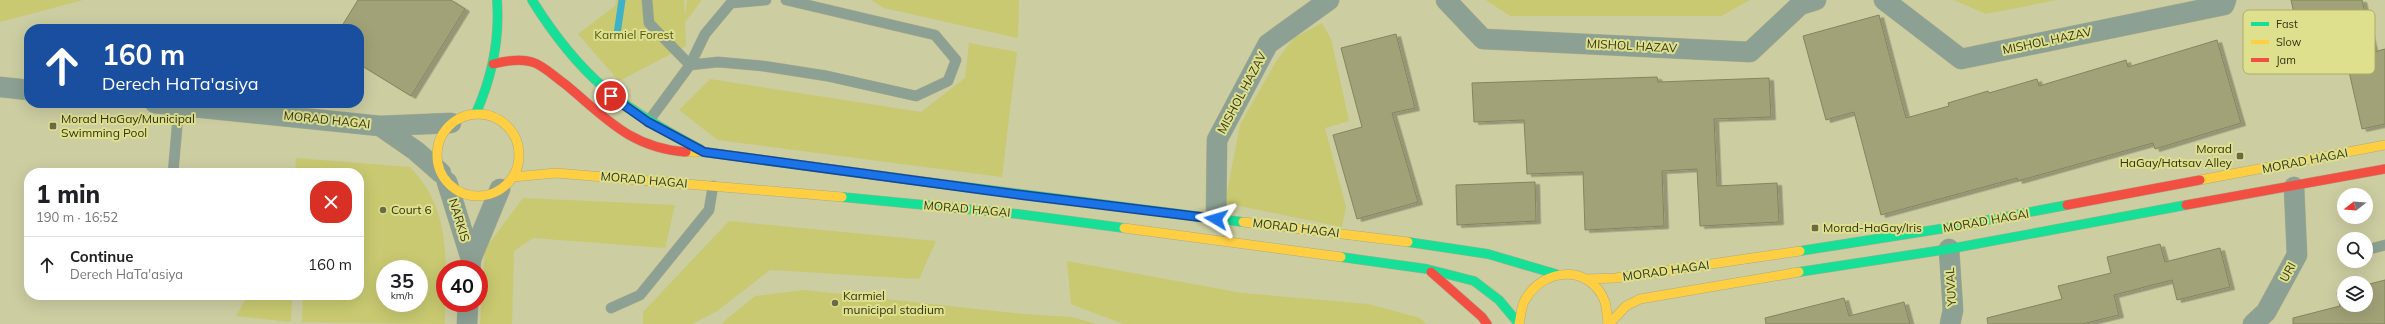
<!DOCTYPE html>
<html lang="en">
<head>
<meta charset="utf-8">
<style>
	body { margin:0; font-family:Mulish,sans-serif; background:#f6f6f6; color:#202124; height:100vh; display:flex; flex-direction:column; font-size:15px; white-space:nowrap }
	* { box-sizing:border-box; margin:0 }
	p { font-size:13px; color:#757577 }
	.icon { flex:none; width:22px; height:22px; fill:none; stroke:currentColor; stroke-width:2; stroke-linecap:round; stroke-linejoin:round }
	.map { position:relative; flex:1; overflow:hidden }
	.side { position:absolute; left:24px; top:168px; width:340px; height:132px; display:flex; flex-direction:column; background:#fff; border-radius:16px; box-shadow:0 4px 16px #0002 }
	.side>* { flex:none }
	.hud { position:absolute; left:24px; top:24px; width:340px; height:84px; border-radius:16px; box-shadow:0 4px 16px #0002; background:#1a4fa0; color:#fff; overflow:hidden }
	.needle { width:26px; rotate:253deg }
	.controls { position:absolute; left:2337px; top:188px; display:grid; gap:8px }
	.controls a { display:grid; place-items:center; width:36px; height:36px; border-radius:50%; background:#fff; box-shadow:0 4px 16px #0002; font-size:20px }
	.speed { position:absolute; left:376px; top:260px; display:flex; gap:8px; font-size:20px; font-weight:700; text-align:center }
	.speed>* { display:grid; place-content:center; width:52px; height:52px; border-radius:50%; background:#fff; box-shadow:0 4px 16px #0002; line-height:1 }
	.speed small { font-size:10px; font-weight:400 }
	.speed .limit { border:6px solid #d22; background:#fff; color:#111 }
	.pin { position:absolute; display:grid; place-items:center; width:34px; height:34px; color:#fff; margin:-17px; border:2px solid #fff; border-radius:50%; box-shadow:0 1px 4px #0007 }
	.me { position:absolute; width:44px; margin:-22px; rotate:277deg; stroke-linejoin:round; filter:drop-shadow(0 0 3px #0008) }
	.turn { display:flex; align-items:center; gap:14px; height:84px; padding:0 12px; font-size:18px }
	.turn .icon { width:52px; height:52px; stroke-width:2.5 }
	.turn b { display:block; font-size:28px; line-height:34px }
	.round { display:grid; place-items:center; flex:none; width:42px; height:42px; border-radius:16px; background:#f6f6f6 }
	.headline { display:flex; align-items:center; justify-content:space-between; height:68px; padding:0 12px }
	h1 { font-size:24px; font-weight:800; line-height:30px }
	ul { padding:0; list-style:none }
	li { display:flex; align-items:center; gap:12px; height:56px; padding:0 12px; border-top:1px solid #e0e0e0 }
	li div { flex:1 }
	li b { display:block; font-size:15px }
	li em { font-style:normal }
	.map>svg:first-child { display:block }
	.green { fill:#c8c970; fill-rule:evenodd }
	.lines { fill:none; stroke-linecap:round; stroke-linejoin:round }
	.stream { stroke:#3db2c9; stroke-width:7 }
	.building { fill:#a2a278; stroke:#84845f; filter:url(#shadow) }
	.lane-casing { stroke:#abab88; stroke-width:11 }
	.street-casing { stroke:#abab88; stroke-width:21 }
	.fast-casing { stroke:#abab88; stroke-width:10 }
	.slow-casing { stroke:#abab88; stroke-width:10 }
	.jam-casing { stroke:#abab88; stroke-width:10 }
	.lane { stroke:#8ca093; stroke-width:10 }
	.street { stroke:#8ca093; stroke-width:20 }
	.fast { stroke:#16e098; stroke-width:9 }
	.slow { stroke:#ffcf43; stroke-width:9 }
	.jam { stroke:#f24e42; stroke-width:9 }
	.route-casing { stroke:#114b97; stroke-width:10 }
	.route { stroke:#1a73e8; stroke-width:7 }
	.poi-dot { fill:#6a6a45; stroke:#dee08e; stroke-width:1.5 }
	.labels { text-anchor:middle; stroke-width:4; stroke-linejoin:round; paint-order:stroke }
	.park-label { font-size:12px; fill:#545419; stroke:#dee08e }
	.street-label { font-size:12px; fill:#353513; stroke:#dee08e }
	.poi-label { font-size:12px; fill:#353513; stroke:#dee08e; text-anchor:start }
	.key { fill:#dee08e; stroke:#abad69; stroke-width:1 }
	.key-label { font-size:11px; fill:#353513 }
</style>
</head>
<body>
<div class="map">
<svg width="2385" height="324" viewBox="0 0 2385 324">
	<defs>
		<filter id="shadow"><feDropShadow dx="4.5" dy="2.5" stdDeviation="0" flood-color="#0004"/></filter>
	</defs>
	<rect width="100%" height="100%" fill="#cccda1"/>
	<path class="green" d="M 0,0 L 83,0 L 0,22 Z
		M 616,0 L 684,0 L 685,18 L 687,0 L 702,0 L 685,22 L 686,46 L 619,81 L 578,34 L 615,6 Z
		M 871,0 L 1019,0 L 1018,38 L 884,8 Z
		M 1486,0 L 1750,0 L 1721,16 L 1510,16 Z
		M 1954,0 L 2056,0 L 1986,14 Z
		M 1322,23 L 1331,39 L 1349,121 L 1325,128 L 1346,207 L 1342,227 L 1225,203 L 1240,125 L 1277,60 L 1294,38 Z
		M 969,43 L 1017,52 L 1002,177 L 718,140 L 679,110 L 710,79 L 921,112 L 965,78 Z
		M 296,158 L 410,167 C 454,213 445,265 445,324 L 302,322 L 303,295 L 359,295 L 359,173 L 295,173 ZM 385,269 L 419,269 L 419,303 L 385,303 Z
		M 523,198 L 675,205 L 665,248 L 533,238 L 514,251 L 512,324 L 480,324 L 485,249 Z
		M 729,221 L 936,241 L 919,279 L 770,270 L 717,311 L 692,324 L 643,324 L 643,312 Z
		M 1067,261 L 1242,293 L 1368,304 L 1420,318 L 1426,324 L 1123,324 L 1071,304 Z
		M 804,290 L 1023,314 L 1071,317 L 1097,324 L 721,324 L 755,296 Z
		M 248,295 L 292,295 L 291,322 L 236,316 Z"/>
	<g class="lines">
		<path class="stream" d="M 617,34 L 622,0"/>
	</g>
	<path class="building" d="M 358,0 L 451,0 L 465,9 L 411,96 L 359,64 L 359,29 L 340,29 Z
		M 2291,0 L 2362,0 L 2374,52 L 2385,49 L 2385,124 L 2362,129 L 2339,27 L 2299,36 Z
		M 1879,15 L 1906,118 L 1949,106 L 1948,103 L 1988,91 L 1989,93 L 2037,79 L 2039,86 L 2126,60 L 2128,67 L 2217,40 L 2241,123 L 2155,149 L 2153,143 L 2018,181 L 2017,178 L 1881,215 L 1854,112 L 1826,120 L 1803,36 Z
		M 1396,34 L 1415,108 L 1392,113 L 1418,202 L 1357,219 L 1333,135 L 1362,127 L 1341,48 Z
		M 1657,77 L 1658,82 L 1769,78 L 1771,117 L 1714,119 L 1717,186 L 1777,183 L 1779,222 L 1700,226 L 1697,169 L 1662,171 L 1664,226 L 1585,230 L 1583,172 L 1527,174 L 1524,120 L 1474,122 L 1472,83 Z
		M 1535,182 L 1536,221 L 1457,225 L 1456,185 Z
		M 2160,244 L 2165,262 L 2220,248 L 2230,287 L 2177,300 L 2172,280 L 2114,295 L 2119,315 L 2082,324 L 1988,324 L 1987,318 L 2062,299 L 2058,286 L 2111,273 L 2107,257 Z
		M 2385,280 L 2385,324 L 2293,324 L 2293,318 L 2340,306 L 2337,293 L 2344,291 L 2344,305 L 2366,305 L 2366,285 Z
		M 1844,298 L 1849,316 L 1904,302 L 1910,324 L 1766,324 L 1765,318 Z"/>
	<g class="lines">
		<defs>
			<path id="lane" d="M 647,0 L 649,23 L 690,65
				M 690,65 L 718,62 L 763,66 L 827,76 L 916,96 L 948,81 L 956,60 L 935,35 L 786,0
				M 648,122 L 690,65 L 705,34 L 731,3 L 766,0
				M 173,173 L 179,105
				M 2366,250 L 2385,245
				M 611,308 L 640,295 L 709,210 L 713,186"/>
			<path id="street" d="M 1446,0 L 1483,39 L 1750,52 L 1800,5 L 1816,0
				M 1884,0 L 1961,59 L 2224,5 L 2226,0
				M 0,87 L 29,90
				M 155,103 L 380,126 L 451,123
				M 380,126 L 416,151 L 441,173
				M 447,182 L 471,259 L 470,269
				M 1216,219 L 1217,140 L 1268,44 L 1329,0
				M 1949,249 L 1953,310 L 1950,324
				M 471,259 L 500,189
				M 467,324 L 468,303
				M 2253,324 L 2266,312 L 2297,255 L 2294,187"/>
			<path id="fast" d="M 532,0 C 580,77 620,107 700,149
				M 476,113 C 492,77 500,40 497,0
				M 927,182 L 1243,222
				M 842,197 L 1018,214 L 1124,228
				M 1408,242 L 1488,254 L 1556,274
				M 1800,251 L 1946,228 L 2067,205
				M 1341,257 L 1427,269 L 1474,281 L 1499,300 L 1519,324
				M 1799,272 L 1949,249 L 2186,205"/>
			<path id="slow" d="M437 155a41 41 0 1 1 82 0a41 41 0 1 1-82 0Z
				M 686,152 L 704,152 L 927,182
				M 513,177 L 556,173 L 842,197
				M 2200,180 L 2385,145
				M 1243,222 L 1408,242
				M 1124,228 L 1341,257
				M 1585,279 L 1615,278 L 1800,251
				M 1519,324 C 1521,316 1521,306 1525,300 C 1543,267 1591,264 1605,302 C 1607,309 1607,317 1608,324
				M 1609,324 L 1626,306 L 1640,299 L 1799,272"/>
			<path id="jam" d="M 493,64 C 505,61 520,58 532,62 C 543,65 555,77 565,84 C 605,117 630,148 686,152
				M 2067,205 L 2200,180
				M 2186,205 L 2385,169
				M 1431,272 L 1482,317 L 1487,324"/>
		</defs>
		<use href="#lane" class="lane-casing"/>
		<use href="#street" class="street-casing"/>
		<use href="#fast" class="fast-casing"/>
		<use href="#slow" class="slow-casing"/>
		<use href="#jam" class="jam-casing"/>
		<use href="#lane" class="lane"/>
		<use href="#street" class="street"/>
		<use href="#fast" class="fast"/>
		<use href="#slow" class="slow"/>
		<use href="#jam" class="jam"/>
	</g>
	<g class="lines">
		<defs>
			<path id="route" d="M 611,96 L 648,122 L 704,152 L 1022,195 L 1216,219"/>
		</defs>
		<use href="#route" class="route-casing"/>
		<use href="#route" class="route"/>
	</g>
	<g class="poi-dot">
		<rect x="49" y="122" width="8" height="8" rx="2"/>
		<rect x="2236" y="152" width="8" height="8" rx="2"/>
		<circle cx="383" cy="210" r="4"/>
		<rect x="1811" y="224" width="8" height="8" rx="2"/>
		<circle cx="835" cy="303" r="4"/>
	</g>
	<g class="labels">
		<g class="park-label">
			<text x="634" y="39">Karmiel Forest</text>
		</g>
		<g class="street-label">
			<text transform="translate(2047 41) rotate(-12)" y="4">MISHOL HAZAV</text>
			<text transform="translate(1632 46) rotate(3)" y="4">MISHOL HAZAV</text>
			<text transform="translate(1242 93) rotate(-62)" y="4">MISHOL HAZAV</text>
			<text transform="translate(327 120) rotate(6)" y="4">MORAD HAGAI</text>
			<text transform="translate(2305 161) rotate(-11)" y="4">MORAD HAGAI</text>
			<text transform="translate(644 180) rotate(5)" y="4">MORAD HAGAI</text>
			<text transform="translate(967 209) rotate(5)" y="4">MORAD HAGAI</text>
			<text transform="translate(459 220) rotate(73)" y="4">NARKIS</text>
			<text transform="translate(1986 221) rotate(-10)" y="4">MORAD HAGAI</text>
			<text transform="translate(1296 228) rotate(7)" y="4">MORAD HAGAI</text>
			<text transform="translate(1666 271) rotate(-8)" y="4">MORAD HAGAI</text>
			<text transform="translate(2288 272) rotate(-62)" y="4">URI</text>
			<text transform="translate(1951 287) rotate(-93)" y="4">YUVAL</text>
		</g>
		<g class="poi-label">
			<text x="61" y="123">Morad HaGay/Municipal<tspan x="61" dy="14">Swimming Pool</tspan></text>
			<text x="2232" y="153" text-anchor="end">Morad<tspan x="2232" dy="14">HaGay/Hatsav Alley</tspan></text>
			<text x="391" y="214">Court 6</text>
			<text x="1823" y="232">Morad-HaGay/Iris</text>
			<text x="843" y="300">Karmiel<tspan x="843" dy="14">municipal stadium</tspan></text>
		</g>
	</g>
	<rect x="2243" y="10" width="132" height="64" rx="6" class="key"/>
	<rect x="2251" y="22" width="18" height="4" fill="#16e098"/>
	<rect x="2251" y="40" width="18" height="4" fill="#ffcf43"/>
	<rect x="2251" y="58" width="18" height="4" fill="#f24e42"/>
	<g class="key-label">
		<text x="2276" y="28">Fast</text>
		<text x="2276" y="46">Slow</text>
		<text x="2276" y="64">Jam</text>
	</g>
</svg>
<div class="controls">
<a><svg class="needle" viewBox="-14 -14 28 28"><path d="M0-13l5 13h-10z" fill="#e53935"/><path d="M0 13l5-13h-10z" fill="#757577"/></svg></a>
<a><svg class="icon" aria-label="search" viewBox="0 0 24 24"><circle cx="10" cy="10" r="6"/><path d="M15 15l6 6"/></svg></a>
<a><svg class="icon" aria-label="layers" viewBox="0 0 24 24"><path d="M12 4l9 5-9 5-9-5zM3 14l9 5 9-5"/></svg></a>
</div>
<div class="speed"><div>35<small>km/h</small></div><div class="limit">40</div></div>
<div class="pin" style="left:611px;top:96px;background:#d93025"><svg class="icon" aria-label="arrive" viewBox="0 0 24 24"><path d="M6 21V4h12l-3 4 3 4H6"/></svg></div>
<svg class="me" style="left:1216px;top:219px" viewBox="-20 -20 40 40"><path d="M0-17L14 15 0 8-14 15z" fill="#1a73e8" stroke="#fff" stroke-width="4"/></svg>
<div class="hud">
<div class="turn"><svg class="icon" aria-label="ahead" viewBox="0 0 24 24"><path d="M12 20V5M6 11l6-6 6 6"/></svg><div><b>160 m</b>Derech HaTa'asiya</div></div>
</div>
<section class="side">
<div class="headline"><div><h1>1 min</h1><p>190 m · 16:52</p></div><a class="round" style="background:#d93025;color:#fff"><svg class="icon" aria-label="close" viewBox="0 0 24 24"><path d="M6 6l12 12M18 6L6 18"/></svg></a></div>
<ul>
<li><svg class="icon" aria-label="ahead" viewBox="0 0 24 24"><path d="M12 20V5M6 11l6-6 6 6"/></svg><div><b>Continue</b><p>Derech HaTa'asiya</p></div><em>160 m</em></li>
</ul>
</section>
</div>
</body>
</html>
